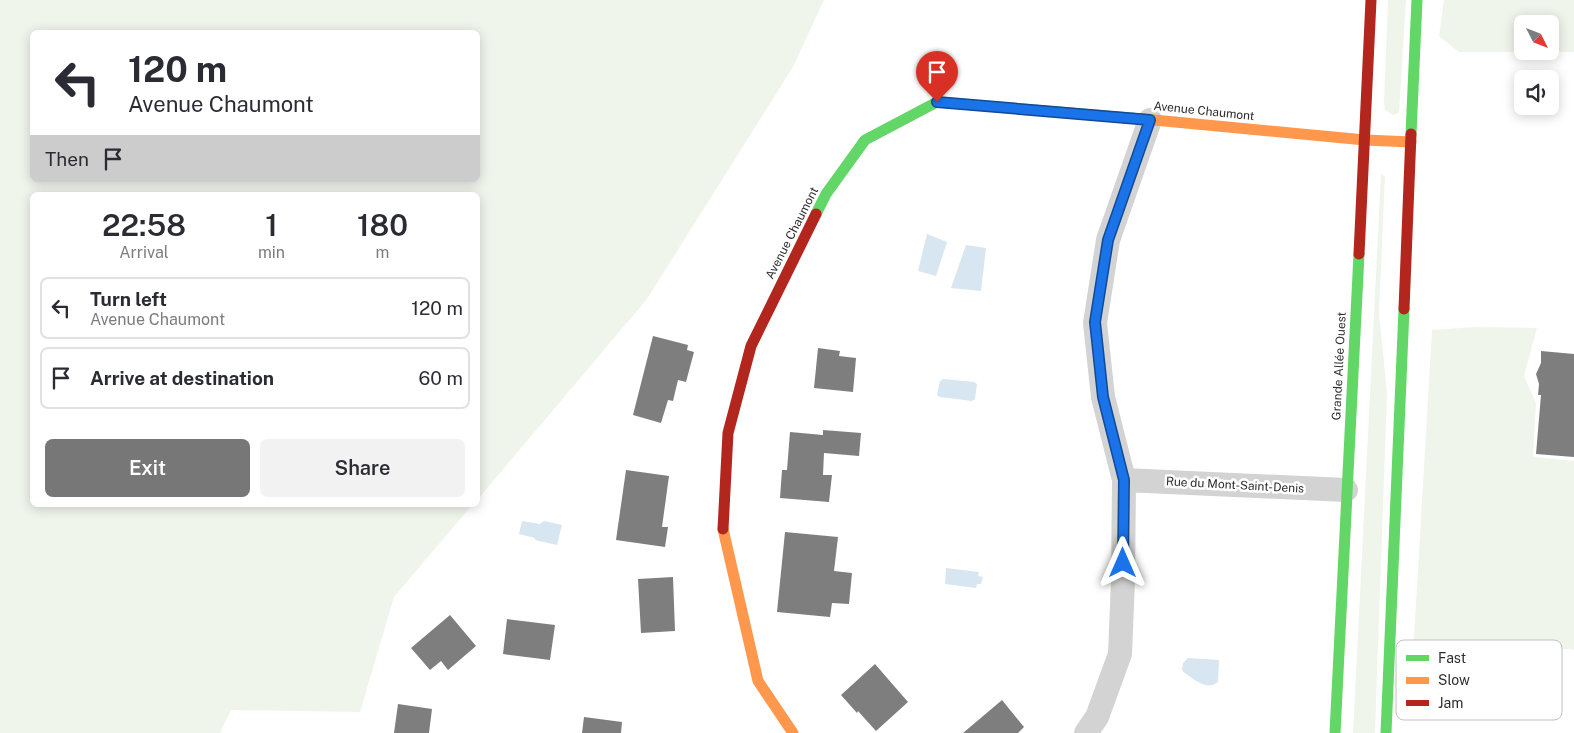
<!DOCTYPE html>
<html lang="en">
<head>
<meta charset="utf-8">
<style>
	body { margin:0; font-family:"Public Sans",sans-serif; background:#f2f2f3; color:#2b2b33; height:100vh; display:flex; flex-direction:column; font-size:19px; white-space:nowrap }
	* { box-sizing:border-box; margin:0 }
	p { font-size:16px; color:#7c7c81 }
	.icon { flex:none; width:28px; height:28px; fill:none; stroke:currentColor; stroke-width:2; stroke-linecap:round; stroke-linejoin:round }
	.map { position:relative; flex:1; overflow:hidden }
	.panel { position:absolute; left:30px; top:192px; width:450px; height:315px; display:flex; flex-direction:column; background:#fff; border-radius:8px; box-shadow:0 2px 12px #0003 }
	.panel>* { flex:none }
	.hud { position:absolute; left:30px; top:30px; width:450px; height:152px; border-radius:8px; box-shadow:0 2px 12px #0003; background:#fff; color:#2b2b33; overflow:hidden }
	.needle { width:32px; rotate:132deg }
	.fabs { position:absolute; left:1514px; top:15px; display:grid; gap:10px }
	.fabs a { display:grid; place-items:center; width:45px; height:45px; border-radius:8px; background:#fff; box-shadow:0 2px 12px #0003; font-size:25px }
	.pin { position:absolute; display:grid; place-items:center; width:42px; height:42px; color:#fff; margin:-51px -21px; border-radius:50% 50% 50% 0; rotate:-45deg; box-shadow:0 0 5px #0007 }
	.pin .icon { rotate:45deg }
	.me { position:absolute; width:55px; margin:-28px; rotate:0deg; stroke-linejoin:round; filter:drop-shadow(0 0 4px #0008) }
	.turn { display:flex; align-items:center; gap:18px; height:105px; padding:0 15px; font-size:22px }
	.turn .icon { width:65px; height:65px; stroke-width:2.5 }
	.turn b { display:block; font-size:35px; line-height:42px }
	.then { display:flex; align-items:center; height:48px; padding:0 15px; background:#0003; gap:10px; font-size:19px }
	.eta { display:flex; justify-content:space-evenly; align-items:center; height:85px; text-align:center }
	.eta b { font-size:30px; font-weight:600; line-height:35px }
	.primary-button { display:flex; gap:10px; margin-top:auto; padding:10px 15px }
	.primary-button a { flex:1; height:58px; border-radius:8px; background:#777; color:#fff; font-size:20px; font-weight:600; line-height:58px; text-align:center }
	.primary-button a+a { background:#f2f2f3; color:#2b2b33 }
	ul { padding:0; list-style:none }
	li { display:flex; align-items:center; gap:15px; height:62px; margin:0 10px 8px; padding:0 5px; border:2px solid #e1e1e2; border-radius:8px }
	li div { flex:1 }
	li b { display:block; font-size:19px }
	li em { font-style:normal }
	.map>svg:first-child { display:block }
	.green { fill:#f0f5ec; fill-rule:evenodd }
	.water { fill:#d8e6f1 }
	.building { fill:#7e7e7e }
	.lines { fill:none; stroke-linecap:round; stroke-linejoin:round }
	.street { stroke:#d3d3d3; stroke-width:24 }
	.fast { stroke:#63d668; stroke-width:11 }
	.slow { stroke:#ff974d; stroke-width:11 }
	.jam { stroke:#b3261e; stroke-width:11 }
	.route-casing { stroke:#114b97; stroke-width:12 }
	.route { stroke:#1a73e8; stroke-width:9 }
	.labels { text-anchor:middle; stroke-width:5; stroke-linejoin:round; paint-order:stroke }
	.street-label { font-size:12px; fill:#2e2e2e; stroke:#fff }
	.key { fill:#fff; stroke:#c0c0c0; stroke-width:1 }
	.key-label { font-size:14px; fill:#2e2e2e }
</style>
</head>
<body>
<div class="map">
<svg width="1574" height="733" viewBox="0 0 1574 733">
	<rect width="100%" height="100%" fill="#fff"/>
	<path class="green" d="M 0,0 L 824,0 L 793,67 L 647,299 L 478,499 L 478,195 L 32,195 L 32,505 L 472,505 L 394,597 L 360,712 L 231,710 L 220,733 L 0,733 ZM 478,32 L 478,180 L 32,180 L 32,32 Z
		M 1388,0 L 1406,0 L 1399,113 L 1393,115 L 1385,110 L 1384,104 Z
		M 1444,0 L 1574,0 L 1574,52 L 1459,52 L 1439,36 ZM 1522,24 L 1550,24 L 1550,51 L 1522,51 Z
		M 1381,174 L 1385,176 L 1379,313 L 1387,393 L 1375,733 L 1353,733 Z
		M 1476,327 L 1537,328 L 1524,376 L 1536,403 L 1533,457 L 1574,461 L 1574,650 L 1571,649 L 1531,649 L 1473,673 L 1438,693 L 1411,689 L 1432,330 Z"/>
	<path class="water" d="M 927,234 L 947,242 L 936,276 L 918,271 Z
		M 966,245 L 986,248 L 981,291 L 951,288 Z
		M 943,379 L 974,382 L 977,384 L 975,399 L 972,401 L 940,397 L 937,395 L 940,381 Z
		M 522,521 L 540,524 L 544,521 L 562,525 L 557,545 L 535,540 L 535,538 L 519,534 Z
		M 946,568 L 979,572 L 978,576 L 983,577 L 981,584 L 977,584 L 976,588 L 945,584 Z
		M 1188,658 L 1219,660 L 1218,682 C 1207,692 1193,678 1183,672 L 1182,669 L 1183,663 Z"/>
	<path class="building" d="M 653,336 L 688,345 L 687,350 L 694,352 L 686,382 L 678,380 L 673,401 L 668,400 L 661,423 L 633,415 Z
		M 818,348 L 840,351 L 839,356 L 856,358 L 853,392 L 814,388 Z
		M 1541,351 L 1574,354 L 1574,457 L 1536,454 L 1541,395 L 1538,395 L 1539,384 L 1536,374 L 1541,363 Z
		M 823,430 L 861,433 L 859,456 L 824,453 L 823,475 L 832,475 L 829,502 L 780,498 L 782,470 L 787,470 L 790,432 L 823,435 Z
		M 626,470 L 669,476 L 662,527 L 668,527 L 665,547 L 616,540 Z
		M 785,532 L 838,537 L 834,571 L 852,573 L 849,604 L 832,603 L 830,617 L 777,612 Z
		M 673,577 L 675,631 L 641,633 L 638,579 Z
		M 450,615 L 476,646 L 448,670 L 441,661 L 430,670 L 411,648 Z
		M 507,619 L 555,625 L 550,660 L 503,654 Z
		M 875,664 L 908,702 L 876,731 L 858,711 L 857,713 L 841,695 Z
		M 1002,700 L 1024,727 L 1018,733 L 963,733 Z
		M 398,704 L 432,709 L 429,733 L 394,733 Z
		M 584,717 L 622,722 L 621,733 L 582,733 Z"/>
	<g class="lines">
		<path class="street" d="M 1124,480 L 1346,490
			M 1086,733 L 1097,717 L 1120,654 L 1123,580 L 1124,480 L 1103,397 L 1095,323 L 1108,240 L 1150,120"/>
		<path class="fast" d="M 1411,134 L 1417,0
			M 816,214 L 826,194 L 865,140 L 937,102 L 1154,120
			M 1335,733 L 1359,254
			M 1386,733 L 1404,309"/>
		<path class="slow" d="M 1154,120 L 1365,140 L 1411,142
			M 723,529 L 758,681 L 793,733"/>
		<path class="jam" d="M 1359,254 L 1371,0
			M 1404,309 L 1411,134
			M 723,529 L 728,433 L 751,346 L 816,214"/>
	</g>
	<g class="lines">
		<defs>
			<path id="route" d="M 937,102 L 1150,120 L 1108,240 L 1095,322 L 1103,397 L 1124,480 L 1123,563"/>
		</defs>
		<use href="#route" class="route-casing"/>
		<use href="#route" class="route"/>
	</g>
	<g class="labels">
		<g class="street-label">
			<text transform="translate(1204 111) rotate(6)" y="4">Avenue Chaumont</text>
			<text transform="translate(792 233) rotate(-63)" y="4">Avenue Chaumont</text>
			<text transform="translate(1339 366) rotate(-87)" y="4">Grande Allée Ouest</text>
			<text transform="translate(1235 485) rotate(3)" y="4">Rue du Mont-Saint-Denis</text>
		</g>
	</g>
	<rect x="1396" y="640" width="166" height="80" rx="8" class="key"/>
	<rect x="1406" y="655" width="23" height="6" fill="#63d668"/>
	<rect x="1406" y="677" width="23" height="7" fill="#ff974d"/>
	<rect x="1406" y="700" width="23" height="6" fill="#b3261e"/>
	<g class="key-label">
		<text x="1438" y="663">Fast</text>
		<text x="1438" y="685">Slow</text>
		<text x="1438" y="708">Jam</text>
	</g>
</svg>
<div class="fabs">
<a><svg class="needle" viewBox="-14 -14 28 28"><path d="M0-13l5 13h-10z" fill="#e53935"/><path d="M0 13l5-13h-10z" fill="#7c7c81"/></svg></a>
<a><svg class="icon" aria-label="sound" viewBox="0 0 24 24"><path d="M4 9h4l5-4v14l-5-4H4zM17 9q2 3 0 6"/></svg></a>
</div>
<div class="pin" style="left:937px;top:102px;background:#d93025"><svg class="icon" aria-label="arrive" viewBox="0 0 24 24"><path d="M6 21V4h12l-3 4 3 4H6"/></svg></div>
<svg class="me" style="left:1123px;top:563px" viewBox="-20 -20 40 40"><path d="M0-17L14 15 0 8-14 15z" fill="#1a73e8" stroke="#fff" stroke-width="4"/></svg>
<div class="hud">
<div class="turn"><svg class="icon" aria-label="left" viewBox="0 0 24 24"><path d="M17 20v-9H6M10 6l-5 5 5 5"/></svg><div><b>120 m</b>Avenue Chaumont</div></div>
<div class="then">Then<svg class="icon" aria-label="arrive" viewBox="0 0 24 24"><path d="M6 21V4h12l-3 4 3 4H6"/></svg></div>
</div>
<section class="panel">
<div class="eta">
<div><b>22:58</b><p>Arrival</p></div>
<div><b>1</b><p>min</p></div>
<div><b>180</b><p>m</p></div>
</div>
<ul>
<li><svg class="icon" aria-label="left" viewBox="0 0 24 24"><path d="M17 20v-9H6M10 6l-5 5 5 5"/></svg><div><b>Turn left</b><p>Avenue Chaumont</p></div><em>120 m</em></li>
<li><svg class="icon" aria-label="arrive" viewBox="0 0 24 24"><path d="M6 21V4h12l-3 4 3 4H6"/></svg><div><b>Arrive at destination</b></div><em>60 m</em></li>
</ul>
<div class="primary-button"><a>Exit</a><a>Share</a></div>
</section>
</div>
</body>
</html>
